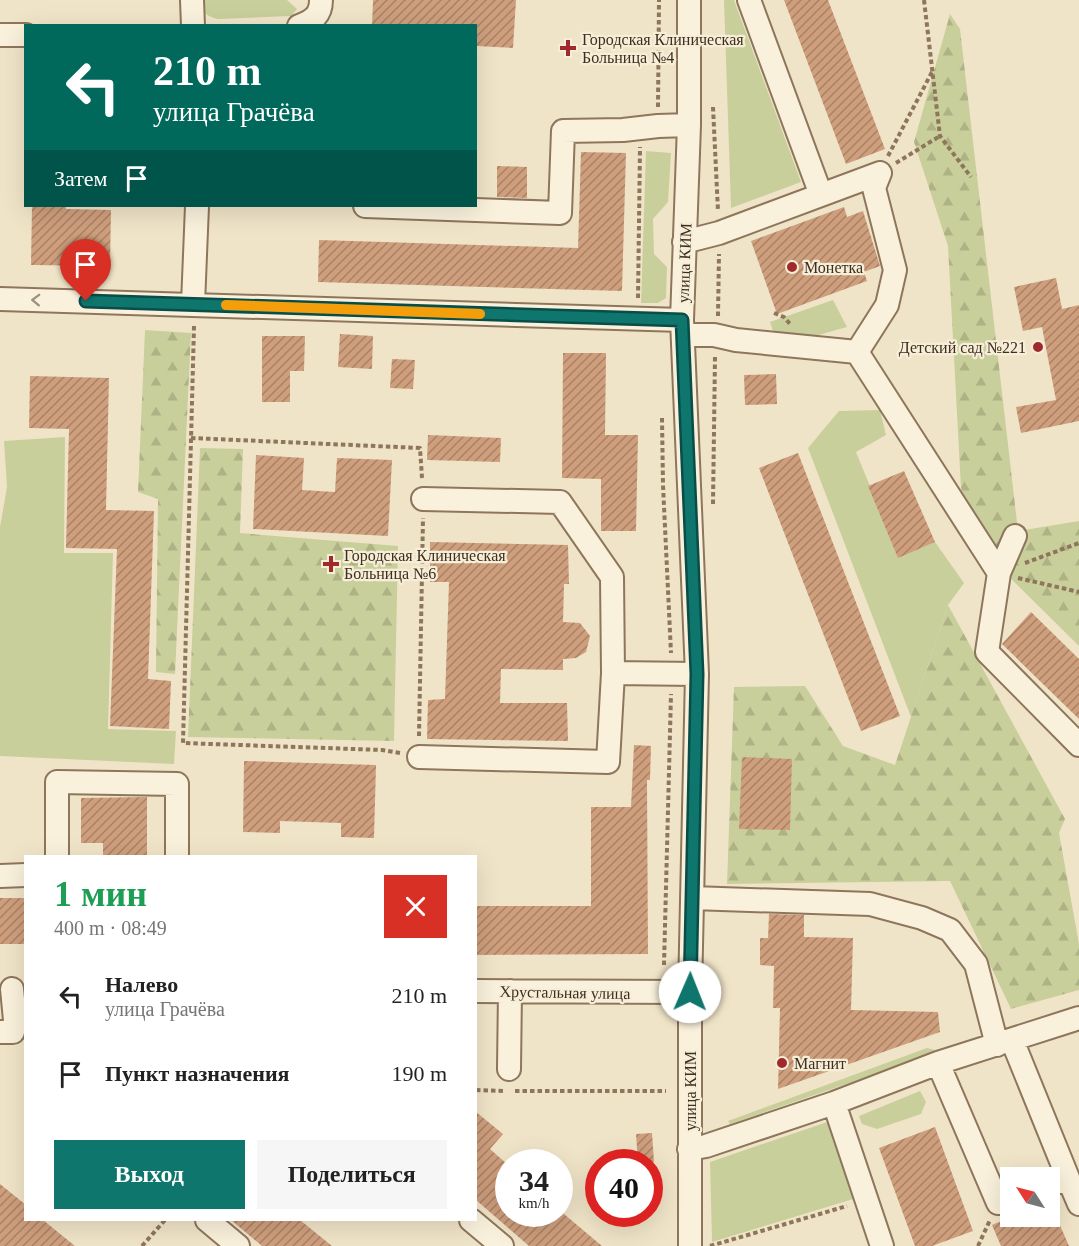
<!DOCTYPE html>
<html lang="ru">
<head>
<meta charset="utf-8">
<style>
	body { margin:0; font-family:"Times New Roman",serif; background:#f6f6f6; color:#222; height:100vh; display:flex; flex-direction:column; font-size:22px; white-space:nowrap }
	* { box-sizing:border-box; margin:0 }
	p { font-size:20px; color:#767676 }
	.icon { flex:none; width:33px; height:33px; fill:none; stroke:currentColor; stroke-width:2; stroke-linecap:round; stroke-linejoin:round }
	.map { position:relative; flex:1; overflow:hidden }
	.details { position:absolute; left:24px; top:855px; width:453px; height:366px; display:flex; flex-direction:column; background:#fff; border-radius:0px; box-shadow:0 6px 24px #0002 }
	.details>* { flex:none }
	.hud { position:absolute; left:24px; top:24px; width:453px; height:183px; border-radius:0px; box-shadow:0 6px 24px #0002; background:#00695c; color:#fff; overflow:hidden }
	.needle { width:39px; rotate:306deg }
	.fabs { position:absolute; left:1000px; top:1167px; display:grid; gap:12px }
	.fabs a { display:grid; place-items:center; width:60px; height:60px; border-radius:0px; background:#fff; box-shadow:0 6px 24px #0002; font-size:30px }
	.speed { position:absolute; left:495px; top:1149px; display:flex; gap:12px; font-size:30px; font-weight:700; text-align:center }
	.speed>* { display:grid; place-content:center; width:78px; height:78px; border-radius:50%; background:#fff; box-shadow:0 6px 24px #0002; line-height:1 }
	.speed small { font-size:15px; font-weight:400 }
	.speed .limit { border:9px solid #d22; background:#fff; color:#111 }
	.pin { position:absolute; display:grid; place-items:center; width:51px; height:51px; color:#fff; margin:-62px -26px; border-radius:50% 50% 50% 0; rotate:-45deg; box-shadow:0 0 6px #0007 }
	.pin .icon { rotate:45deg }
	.me { position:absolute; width:66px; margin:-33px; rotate:1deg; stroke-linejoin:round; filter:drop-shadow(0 0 4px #0008) }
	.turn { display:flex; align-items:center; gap:21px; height:126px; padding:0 30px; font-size:27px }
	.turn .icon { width:78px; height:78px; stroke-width:2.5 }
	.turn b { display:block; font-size:42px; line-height:51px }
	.then { display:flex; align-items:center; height:57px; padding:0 30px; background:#0003; gap:12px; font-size:22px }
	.round { display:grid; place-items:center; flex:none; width:63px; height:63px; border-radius:0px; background:#f6f6f6 }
	.head { display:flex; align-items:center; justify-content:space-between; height:102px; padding:0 30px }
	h1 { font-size:36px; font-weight:700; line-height:45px; color:#1e9e55 }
	.action { display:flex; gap:12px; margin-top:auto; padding:12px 30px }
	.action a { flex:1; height:69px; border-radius:0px; background:#0f766e; color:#fff; font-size:24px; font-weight:700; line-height:69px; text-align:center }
	.action a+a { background:#f6f6f6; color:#222 }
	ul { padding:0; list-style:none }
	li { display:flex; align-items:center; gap:18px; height:78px; padding:0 30px }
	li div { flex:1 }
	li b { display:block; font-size:22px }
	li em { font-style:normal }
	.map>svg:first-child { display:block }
	.green { fill:#c9cf9b }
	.forest { fill:url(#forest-firs) }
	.building { fill:url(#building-hatch) }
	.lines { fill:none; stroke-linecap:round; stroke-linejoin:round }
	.minor-casing { stroke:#8d765c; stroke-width:26 }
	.path { stroke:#8d765c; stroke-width:4; stroke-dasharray:4.5 3; stroke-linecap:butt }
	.minor { stroke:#faf1dc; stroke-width:22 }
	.oneway { stroke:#9c907e }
	.route-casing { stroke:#0a4d48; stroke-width:15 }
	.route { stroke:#0f766e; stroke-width:10 }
	.slow { stroke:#f59e0b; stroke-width:10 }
	.poi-dot { fill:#9e2a2b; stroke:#f7eed8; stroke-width:2 }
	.labels { text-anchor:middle; stroke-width:4.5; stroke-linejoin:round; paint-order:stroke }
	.poi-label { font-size:16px; fill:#3d2e20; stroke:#f7eed8; text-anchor:start }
	.street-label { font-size:16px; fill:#3d2e20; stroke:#f7eed8 }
</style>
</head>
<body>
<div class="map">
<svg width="1079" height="1246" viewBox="0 0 1079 1246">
	<defs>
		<pattern id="forest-firs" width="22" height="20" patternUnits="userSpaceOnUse" patternTransform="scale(1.5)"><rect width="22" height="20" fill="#c9cf9b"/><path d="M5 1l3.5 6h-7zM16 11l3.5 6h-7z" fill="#aeb285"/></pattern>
		<pattern id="building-hatch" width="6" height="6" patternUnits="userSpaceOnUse" patternTransform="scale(1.5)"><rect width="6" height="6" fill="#cf9f7d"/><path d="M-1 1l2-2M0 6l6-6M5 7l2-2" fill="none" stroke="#a98266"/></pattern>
	</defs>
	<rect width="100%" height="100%" fill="#f0e4c8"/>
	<path class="green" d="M 205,0 L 287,0 L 297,9 L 291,16 L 218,19 C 207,16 200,13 205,0 Z
		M 724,0 L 734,0 L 801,182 L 731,208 Z
		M 646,151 L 671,153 L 668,202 L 653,219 L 654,254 L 667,267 L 666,298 L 658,303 L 641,303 Z
		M 833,300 L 847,327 L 808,338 L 774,334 L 770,322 Z
		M 880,410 L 886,435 L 856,452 L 899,557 L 935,542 L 964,583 L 948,605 L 911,717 L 808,448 L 839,411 Z
		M 65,437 L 64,553 L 113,553 L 108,729 L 176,731 L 174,764 L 0,756 L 0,527 L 7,487 L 4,441 Z
		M 927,1048 L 935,1050 L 937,1053 L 730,1124 L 728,1121 Z
		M 920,1091 L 926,1102 L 921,1114 L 877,1129 L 862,1124 L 859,1116 Z
		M 836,1119 L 860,1197 L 712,1242 L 710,1162 Z"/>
	<path class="forest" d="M 950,14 L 960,29 L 1018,531 L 1079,521 L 1079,646 L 983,551 L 961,488 L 948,246 L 914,142 Z
		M 145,330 L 191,333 L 175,674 L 156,672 L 158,499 L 138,492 Z
		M 200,448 L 243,449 L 240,533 L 398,546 L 394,741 L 188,737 Z
		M 948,605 L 1065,819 L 1059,833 L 1079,944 L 1079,990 L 1011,1009 L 950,881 L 727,884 L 734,687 L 805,686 L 843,746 L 895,765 Z"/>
	<path class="building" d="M 373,0 L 516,0 L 513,48 L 476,46 L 476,26 L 372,26 Z
		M 784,0 L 828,0 L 885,149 L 846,164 Z
		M 581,152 L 626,153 L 622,291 L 318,282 L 319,240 L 578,248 Z
		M 497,166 L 527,167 L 527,198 L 497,197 Z
		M 32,206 L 66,206 L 66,209 L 111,210 L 110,266 L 31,265 Z
		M 844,207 L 847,217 L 863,211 L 880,266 L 864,272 L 867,281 L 777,314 L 751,241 Z
		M 1056,278 L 1062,309 L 1079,305 L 1079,421 L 1021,433 L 1016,407 L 1056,400 L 1042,327 L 1023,331 L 1014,287 Z
		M 340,334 L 373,336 L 372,369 L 338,367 Z
		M 262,336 L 305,336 L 304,371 L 290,371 L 290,402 L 262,402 Z
		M 563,353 L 606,353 L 605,435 L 638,435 L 636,531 L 601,531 L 601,479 L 562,478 Z
		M 392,359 L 415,360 L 413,389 L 390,388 Z
		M 776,374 L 777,404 L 745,405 L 744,375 Z
		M 30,376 L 109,378 L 106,510 L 154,511 L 148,679 L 171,681 L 169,729 L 110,726 L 117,549 L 66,548 L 69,429 L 29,428 Z
		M 428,435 L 501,438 L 500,462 L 427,460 Z
		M 798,453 L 900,716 L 861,731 L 759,468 Z
		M 256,455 L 304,458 L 302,490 L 335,492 L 337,458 L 392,460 L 388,536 L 253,529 Z
		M 904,471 L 935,542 L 898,558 L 868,486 Z
		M 430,542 L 568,545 L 569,584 L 564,584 L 563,622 L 580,623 L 590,636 L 586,652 L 576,658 L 563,659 L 563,670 L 501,669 L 500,703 L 567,703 L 568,741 L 427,739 L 428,700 L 445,699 L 449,582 L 430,582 Z
		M 1031,612 L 1079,659 L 1079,719 L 1002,644 Z
		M 634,745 L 651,746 L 650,780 L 647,780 L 648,954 L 476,955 L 476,906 L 591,906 L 591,807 L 631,807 Z
		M 742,757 L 792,759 L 790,830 L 739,829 Z
		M 244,761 L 376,765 L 374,838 L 341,837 L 341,823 L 280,821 L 280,833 L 243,832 Z
		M 147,797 L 147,856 L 103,856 L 103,843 L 81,843 L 81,798 Z
		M 0,898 L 26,898 L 26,944 L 0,944 Z
		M 769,914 L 804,915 L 804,937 L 853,938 L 851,1010 L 938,1012 L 940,1032 L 778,1089 L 780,1008 L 773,1008 L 774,966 L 760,965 L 760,938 L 768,938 Z
		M 476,1112 L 503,1134 L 490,1149 L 508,1165 L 508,1214 L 564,1214 L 602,1246 L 529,1246 L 476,1200 Z
		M 935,1127 L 973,1231 L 932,1246 L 915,1246 L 879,1148 Z
		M 652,1133 L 654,1162 L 638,1162 L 636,1134 Z
		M 0,1184 L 26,1205 L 26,1220 L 43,1220 L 75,1246 L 0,1246 Z
		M 1013,1216 L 1056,1216 L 1069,1246 L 1001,1246 L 992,1225 Z
		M 231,1220 L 300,1220 L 332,1246 L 262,1246 Z"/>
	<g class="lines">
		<defs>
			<path id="minor" d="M 192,0 L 193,26
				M 689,0 L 689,125 L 682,320 L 697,674 L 690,992 L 690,1246
				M 299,26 C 313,21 321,15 321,0
				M 0,35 L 26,35
				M 821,195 L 880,173
				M 365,206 L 560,213 L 563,131 L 623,130 L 658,126 L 689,125
				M 684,242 L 719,233 L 821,195 L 749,0
				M 0,299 L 682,320
				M 193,304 L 197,206
				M 684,335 L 714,335 L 736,340 L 857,352 L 887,305 L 895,270 L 874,188 L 880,173
				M 857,352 L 999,573 L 987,652 L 1079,745
				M 999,573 L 1015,536
				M 613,673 L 697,674
				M 419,757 L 608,762 L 613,673 L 612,577 L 560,502 L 423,499
				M 57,856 L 57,782 L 177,784 L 177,856
				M 0,876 L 26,875
				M 692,898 L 870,904 L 922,918 L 950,930 L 976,964 L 997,1045
				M 476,991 L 690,992
				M 0,1032 L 13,1032 L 15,1020 L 12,989
				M 1012,1040 L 1068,1178
				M 938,1063 L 998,1203 L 1011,1199
				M 509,1069 L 510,991
				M 834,1103 L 882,1246
				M 689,1149 L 706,1146 L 834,1103 L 938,1063 L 1079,1018
				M 1050,1185 L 1068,1178 L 1079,1204
				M 207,1220 L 238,1246
				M 471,1220 L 502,1246"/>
		</defs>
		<use href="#minor" class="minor-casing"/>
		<path class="path" d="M 924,0 L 940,136 L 971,177
			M 658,107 L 659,0
			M 713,107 L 718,211
			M 888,156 L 932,72
			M 896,163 L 940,136
			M 638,298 L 640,147
			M 774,313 L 784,317 L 790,324
			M 718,316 L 719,254
			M 194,326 L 183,743 L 382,750 L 400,753
			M 662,418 L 663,485 L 671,653
			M 191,438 L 420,448 L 422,478
			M 713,504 L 715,356
			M 1025,563 L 1079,543
			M 1018,578 L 1079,592
			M 419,736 L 423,518
			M 664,965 L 671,694
			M 476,1090 L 505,1091
			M 515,1091 L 666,1091
			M 142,1246 L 165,1220
			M 710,1246 L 847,1206
			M 978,1246 L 990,1220"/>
		<use href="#minor" class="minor"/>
	</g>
	<defs><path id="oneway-chevron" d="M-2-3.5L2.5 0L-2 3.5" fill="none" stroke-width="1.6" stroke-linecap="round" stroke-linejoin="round" transform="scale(1.5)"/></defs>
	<use class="oneway" href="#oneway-chevron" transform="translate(36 300) rotate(-178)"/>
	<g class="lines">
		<defs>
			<path id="route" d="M 86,301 L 682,320 L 697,674 L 690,992"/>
		</defs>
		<use href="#route" class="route-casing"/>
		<use href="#route" class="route"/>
		<path class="slow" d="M 226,305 L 480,314"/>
	</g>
	<g class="poi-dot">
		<path d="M565 39h6v6h6v6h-6v6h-6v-6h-6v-6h6z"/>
		<circle cx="792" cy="267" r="6"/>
		<circle cx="1038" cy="347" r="6"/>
		<path d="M328 555h6v6h6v6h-6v6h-6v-6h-6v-6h6z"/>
		<circle cx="782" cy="1063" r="6"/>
	</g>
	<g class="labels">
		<g class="poi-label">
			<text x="582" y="45">Городская Клиническая<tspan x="582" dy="18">Больница №4</tspan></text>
			<text x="804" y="273">Монетка</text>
			<text x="1026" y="353" text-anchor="end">Детский сад №221</text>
			<text x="344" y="561">Городская Клиническая<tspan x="344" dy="18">Больница №6</tspan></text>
			<text x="794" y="1069">Магнит</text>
		</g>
		<g class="street-label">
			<text transform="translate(684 263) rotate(-88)" y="6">улица КИМ</text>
			<text transform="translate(565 992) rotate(1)" y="6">Хрустальная улица</text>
			<text transform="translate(690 1091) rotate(-90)" y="6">улица КИМ</text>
		</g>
	</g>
</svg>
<div class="fabs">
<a><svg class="needle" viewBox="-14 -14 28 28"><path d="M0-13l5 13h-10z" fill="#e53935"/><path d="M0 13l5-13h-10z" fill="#767676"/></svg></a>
</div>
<div class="speed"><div>34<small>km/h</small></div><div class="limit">40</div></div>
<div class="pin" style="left:86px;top:301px;background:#d93025"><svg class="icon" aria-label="arrive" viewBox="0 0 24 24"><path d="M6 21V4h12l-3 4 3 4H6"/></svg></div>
<svg class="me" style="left:690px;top:992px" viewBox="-20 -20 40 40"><circle r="19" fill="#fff"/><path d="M0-13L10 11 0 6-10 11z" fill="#0f766e"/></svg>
<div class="hud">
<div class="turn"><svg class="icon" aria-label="left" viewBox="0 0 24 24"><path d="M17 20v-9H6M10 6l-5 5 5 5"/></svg><div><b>210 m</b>улица Грачёва</div></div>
<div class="then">Затем<svg class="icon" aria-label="arrive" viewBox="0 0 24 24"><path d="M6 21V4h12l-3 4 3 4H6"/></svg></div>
</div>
<section class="details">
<div class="head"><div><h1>1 мин</h1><p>400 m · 08:49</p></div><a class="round" style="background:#d93025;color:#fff"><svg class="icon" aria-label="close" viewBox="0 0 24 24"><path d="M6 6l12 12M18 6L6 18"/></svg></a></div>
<ul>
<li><svg class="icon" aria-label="left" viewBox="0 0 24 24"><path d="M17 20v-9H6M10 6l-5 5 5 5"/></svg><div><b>Налево</b><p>улица Грачёва</p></div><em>210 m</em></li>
<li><svg class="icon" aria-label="arrive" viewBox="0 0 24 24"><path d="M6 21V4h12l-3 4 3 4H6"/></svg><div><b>Пункт назначения</b></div><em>190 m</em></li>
</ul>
<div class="action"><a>Выход</a><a>Поделиться</a></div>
</section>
</div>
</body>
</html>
